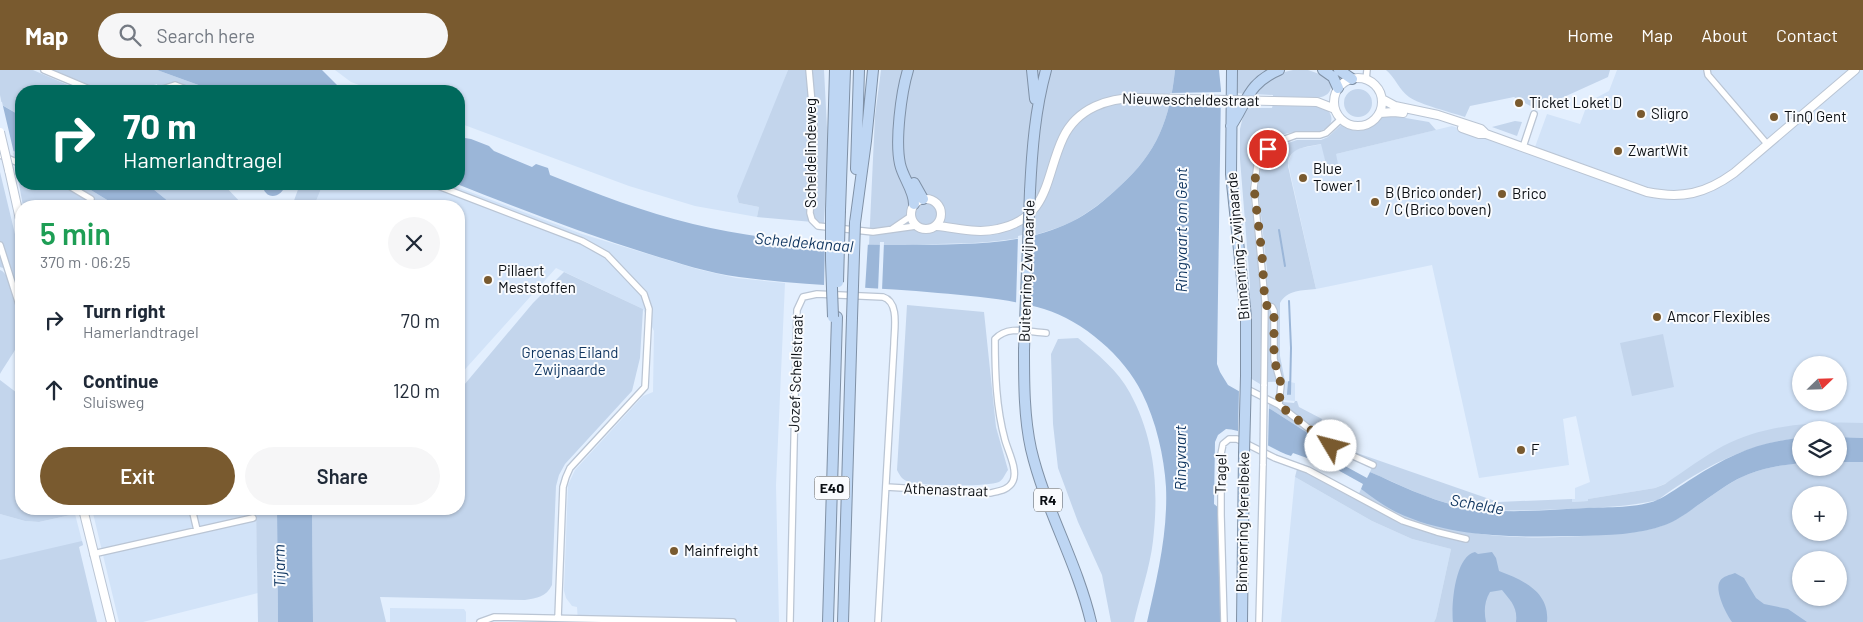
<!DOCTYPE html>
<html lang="en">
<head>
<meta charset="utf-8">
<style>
	body { margin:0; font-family:Barlow,sans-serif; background:#f6f6f7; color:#1f2937; height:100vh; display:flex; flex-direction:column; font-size:19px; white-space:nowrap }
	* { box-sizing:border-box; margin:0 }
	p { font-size:16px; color:#747a83 }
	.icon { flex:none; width:28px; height:28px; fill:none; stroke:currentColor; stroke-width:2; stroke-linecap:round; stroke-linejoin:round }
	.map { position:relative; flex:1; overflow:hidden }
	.drawer { position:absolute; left:15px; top:130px; width:450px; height:315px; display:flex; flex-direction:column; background:#fff; border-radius:20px; box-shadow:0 1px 4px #0004 }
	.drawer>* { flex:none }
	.banner { position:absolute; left:15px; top:15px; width:450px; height:105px; border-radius:20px; box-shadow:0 1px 4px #0004; background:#00695c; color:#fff; overflow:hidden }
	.needle { width:32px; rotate:67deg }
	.fabs { position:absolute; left:1792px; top:286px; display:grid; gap:10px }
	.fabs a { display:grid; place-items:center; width:55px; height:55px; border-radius:50%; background:#fff; box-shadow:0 1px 4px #0004; font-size:25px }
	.pin { position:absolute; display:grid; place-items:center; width:42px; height:42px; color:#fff; margin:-21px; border:2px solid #fff; border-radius:50%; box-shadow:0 1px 5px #0007 }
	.me { position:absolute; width:55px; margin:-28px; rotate:307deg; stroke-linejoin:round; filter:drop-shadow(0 0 4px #0008) }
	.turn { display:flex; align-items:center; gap:18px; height:105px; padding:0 25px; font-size:22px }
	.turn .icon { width:65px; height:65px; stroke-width:2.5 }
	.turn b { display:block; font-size:35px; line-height:42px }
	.round { display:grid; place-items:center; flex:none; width:52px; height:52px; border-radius:26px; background:#f6f6f7 }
	.head { display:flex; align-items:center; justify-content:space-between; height:85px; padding:0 25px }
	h1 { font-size:30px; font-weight:600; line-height:38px; color:#1e9e55 }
	.button { display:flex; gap:10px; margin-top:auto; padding:10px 25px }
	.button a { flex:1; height:58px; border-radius:30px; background:#795a2f; color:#fff; font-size:20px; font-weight:600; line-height:58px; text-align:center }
	.button a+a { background:#f6f6f7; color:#1f2937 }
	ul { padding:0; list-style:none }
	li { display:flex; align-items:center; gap:15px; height:70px; padding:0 25px }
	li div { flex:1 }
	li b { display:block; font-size:19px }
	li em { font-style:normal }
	header { display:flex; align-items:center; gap:30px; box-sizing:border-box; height:70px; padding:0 25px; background:#795a2f; color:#fff }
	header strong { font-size:24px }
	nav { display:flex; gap:28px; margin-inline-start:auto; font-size:18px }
	.search { width:350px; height:45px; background:#f6f6f7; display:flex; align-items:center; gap:12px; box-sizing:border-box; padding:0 18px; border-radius:28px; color:#747a83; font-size:19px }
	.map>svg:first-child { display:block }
	.built { fill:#d2e3f8; fill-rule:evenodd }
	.green { fill:#c3d5ec; fill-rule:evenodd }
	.water { fill:#9bb6d8 }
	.pier { fill:#e3effe }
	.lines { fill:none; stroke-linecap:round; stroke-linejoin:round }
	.stream { stroke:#9bb6d8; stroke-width:2 }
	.street-casing { stroke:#bac5d4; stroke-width:8 }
	.secondary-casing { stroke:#bac5d4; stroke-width:10 }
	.highway-casing { stroke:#7f90a5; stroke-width:12 }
	.street { stroke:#fff; stroke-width:5.5 }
	.secondary { stroke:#fff; stroke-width:8 }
	.highway { stroke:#bed6f3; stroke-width:10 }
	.street-bridge-casing { stroke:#bac5d4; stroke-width:8; stroke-linecap:butt }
	.secondary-bridge-casing { stroke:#bac5d4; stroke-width:10; stroke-linecap:butt }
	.highway-bridge-casing { stroke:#7f90a5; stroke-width:12; stroke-linecap:butt }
	.street-bridge { stroke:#fff; stroke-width:5.5 }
	.secondary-bridge { stroke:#fff; stroke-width:8 }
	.highway-bridge { stroke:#bed6f3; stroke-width:10 }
	.route { stroke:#795a2f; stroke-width:9; stroke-dasharray:0 16.2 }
	.poi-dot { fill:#795a2f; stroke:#f9fbfe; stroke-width:2 }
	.labels { text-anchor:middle; stroke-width:4; stroke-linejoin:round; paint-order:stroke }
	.shield { fill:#f9fbfe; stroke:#52565a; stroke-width:1 }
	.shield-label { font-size:14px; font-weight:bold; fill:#0b0f14 }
	.street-label { font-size:15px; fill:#0b0f14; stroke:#f9fbfe }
	.poi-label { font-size:15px; fill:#0b0f14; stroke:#f9fbfe; text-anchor:start }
	.park-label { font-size:15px; fill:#0e345f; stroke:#f9fbfe }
	.water-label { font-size:16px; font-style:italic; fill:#0e345f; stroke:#f9fbfe }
</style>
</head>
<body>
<header>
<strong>Map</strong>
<div class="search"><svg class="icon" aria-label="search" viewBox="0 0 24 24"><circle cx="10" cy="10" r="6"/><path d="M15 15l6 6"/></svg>Search here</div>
<nav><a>Home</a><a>Map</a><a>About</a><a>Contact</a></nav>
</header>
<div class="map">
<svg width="1863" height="552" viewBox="0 0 1863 552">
	<rect width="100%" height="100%" fill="#e3effe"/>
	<path class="built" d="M 335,0 L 788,0 L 739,133 L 759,137 L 757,147 L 695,136 L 629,116 L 459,53 L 459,21 L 375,21 L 351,12 Z
		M 1617,0 L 1863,0 L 1863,353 L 1798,355 L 1655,418 L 1588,429 L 1588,431 L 1572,432 L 1572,429 L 1575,429 L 1575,418 L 1590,412 L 1576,346 L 1563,349 L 1569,395 L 1479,408 L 1432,195 L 1316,219 L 1288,93 L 1292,83 L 1297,79 L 1322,74 L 1327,98 L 1336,84 L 1452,56 L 1598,105 L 1600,100 L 1535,77 L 1547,44 L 1580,54 L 1588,32 L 1609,21 ZM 1801,295 L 1839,295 L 1839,332 L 1801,332 Z
		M 323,114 L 449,114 L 582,164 L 697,199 L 736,208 L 785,213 L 776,415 L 779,552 L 578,552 L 577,537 L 572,536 L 566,528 L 564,521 L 568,415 L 575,400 L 643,326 L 653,322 L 654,261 L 643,239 L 556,198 L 459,306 L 459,136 L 314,136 Z
		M 1285,311 L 1295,313 L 1295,331 L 1284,330 Z
		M 1295,407 L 1372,451 L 1412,469 L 1451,479 L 1436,548 L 1434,552 L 1281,552 Z
		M 92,439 L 256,439 L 258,523 L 143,552 L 119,552 Z
		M 0,444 L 25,451 L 39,452 L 75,444 L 83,475 L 0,495 Z
		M 390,538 L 464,539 L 466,542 L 466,552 L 390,552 Z"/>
	<path class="green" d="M 0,0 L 33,0 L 82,21 L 21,21 L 21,46 L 2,35 L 0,25 Z
		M 52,0 L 157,0 L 215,21 L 159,21 L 157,14 L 136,21 L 104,21 Z
		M 788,0 L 824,0 L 828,77 L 824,153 L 757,147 L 759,137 L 739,133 L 737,126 Z
		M 881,0 L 1175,0 C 1170,49 1157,83 1120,116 C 1105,130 1089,143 1071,152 C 1029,172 982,173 937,174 C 914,175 891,176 869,175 L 875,46 Z
		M 1238,0 L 1268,0 L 1249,15 L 1245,24 L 1237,23 Z
		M 1293,0 L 1308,0 L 1328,7 C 1334,18 1331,26 1317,28 L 1273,27 L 1273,25 L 1253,24 C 1264,12 1277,3 1293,0 Z
		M 1386,0 L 1610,0 L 1608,7 L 1544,36 L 1534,38 L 1514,27 L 1470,36 L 1465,47 C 1450,42 1421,35 1409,27 C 1399,20 1395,7 1386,0 Z
		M1344 33a14 14 0 1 1 28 0a14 14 0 1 1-28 0Z
		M 1273,34 L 1320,35 C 1332,40 1337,53 1323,60 C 1316,64 1305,61 1296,62 C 1266,64 1252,91 1250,119 L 1262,231 L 1260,314 L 1250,308 L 1250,214 L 1240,89 L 1240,59 L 1245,38 L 1272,38 Z
		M 1394,46 L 1429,52 L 1436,60 L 1336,84 L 1338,94 L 1327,98 L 1321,74 C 1307,77 1287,77 1288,96 L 1316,219 C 1302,221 1288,219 1280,233 L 1280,286 L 1285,311 L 1268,312 L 1267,200 L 1258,118 L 1261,97 L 1271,82 L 1279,76 L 1297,70 L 1321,70 L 1328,67 L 1341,55 C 1355,65 1373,61 1382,47 Z
		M 1515,51 L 1522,52 L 1517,66 L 1492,57 Z
		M 13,81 L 21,84 L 21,114 L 81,114 L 117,136 L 90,136 L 90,129 L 86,128 L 83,136 L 23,136 Z
		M 0,102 L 21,189 L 21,237 L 6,199 L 0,197 Z
		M 147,114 L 223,114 L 244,136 L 174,136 Z
		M 300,114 L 323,114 L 314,136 L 292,136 Z
		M 0,200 C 13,204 24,254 21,267 C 19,276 5,295 0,304 Z
		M 564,202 L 643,239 L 640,288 L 632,321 L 565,394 L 559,405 L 556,416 L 552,515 C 546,527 537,528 525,530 L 380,527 L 386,552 L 313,552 L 312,439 L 459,439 L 459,321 L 533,233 Z
		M 907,235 L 984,242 L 996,357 L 1008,400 C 1005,404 1003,410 999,412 C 988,417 923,416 910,412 C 903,411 900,406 897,400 Z
		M 1663,264 L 1674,317 L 1632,326 L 1620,273 Z
		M 1078,268 C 1097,284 1118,300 1130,323 C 1155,369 1159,419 1153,471 C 1150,497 1140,526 1134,552 L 1111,552 L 1102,505 L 1078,452 L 1058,398 L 1053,354 L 1051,284 L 1058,269 Z
		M 0,310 L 21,326 L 21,439 L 74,439 L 75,444 L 39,452 L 25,451 L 0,444 Z
		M 1295,331 L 1297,331 L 1299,337 L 1322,349 L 1319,364 L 1337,376 L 1498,432 L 1572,429 L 1572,432 L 1588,431 L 1588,429 L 1655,418 L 1665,414 C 1684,401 1703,387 1723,376 C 1765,354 1817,351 1863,353 L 1863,368 L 1839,367 L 1839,360 L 1801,360 L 1801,368 C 1748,373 1701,398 1658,430 C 1629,437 1600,437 1571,439 C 1533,440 1496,443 1459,436 C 1428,430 1399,414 1370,402 L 1373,395 L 1318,367 L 1317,369 L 1269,338 L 1269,334 L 1275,336 L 1283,332 L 1294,333 Z
		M 1839,392 L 1863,392 L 1863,552 L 1434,552 L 1436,548 L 1451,479 L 1412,469 L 1372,451 L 1295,407 L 1297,399 L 1301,400 L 1356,430 L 1361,419 C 1435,469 1512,471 1598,465 C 1621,463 1647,463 1669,453 C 1680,448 1690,440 1701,433 C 1716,423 1732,410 1749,404 C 1765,397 1784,395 1801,393 L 1801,398 L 1839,398 ZM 1801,425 L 1839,425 L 1839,462 L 1801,462 ZM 1801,490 L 1839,490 L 1839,528 L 1801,528 Z
		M 256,439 L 277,439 L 278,552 L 258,552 Z
		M 82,471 L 83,475 L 79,477 L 97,552 L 0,552 L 0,490 Z"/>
	<path class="water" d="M 157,0 L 322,0 L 343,21 L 215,21 Z
		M 1175,0 L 1219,0 L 1221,20 L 1217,294 L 1220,302 L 1228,315 L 1272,340 L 1317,369 L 1312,378 L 1367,408 L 1370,402 C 1398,414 1427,429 1458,436 C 1500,445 1544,440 1586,438 C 1606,437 1640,438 1657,430 C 1667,426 1683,414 1693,408 C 1730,385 1757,372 1801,368 L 1801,393 C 1784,395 1766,397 1749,404 C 1733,410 1718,421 1704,431 C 1692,439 1679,450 1665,455 C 1639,465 1607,465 1579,466 C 1517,467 1453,469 1396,442 C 1384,436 1372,427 1361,419 L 1363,414 L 1309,384 L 1307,388 L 1293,383 L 1291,386 C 1271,380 1246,359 1226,359 L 1218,365 L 1215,372 L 1214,434 L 1219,438 L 1221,552 L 1147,552 C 1157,508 1168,463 1166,417 C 1164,386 1156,351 1142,323 C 1124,286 1083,251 1044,239 C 1010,229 974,226 938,223 C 872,217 805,216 739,207 C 708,203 679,193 649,184 C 584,164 520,139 457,114 L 459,114 L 459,67 L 471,69 L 489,76 L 494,81 L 532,97 L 536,94 L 548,98 L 550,105 C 597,124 644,142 693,154 C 762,171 833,175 904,175 C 959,174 1021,177 1071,152 C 1090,143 1105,130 1120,116 C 1157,83 1170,49 1175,0 Z
		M 0,34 L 21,46 L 21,84 L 0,76 Z
		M 81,114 L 147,114 L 174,136 L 117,136 Z
		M 262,114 L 286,114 C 281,129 265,131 262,114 Z
		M 1839,367 L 1863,368 L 1863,392 L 1839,392 Z
		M 277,439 L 312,439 L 313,552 L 278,552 Z
		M 1475,482 L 1478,484 L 1492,482 L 1496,488 L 1499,501 C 1523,510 1550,522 1547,552 L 1516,552 C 1518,537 1510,530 1502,520 L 1490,522 C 1484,532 1484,542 1486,552 L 1453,552 C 1451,535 1455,486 1475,482 Z
		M 1735,503 L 1744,508 L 1756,528 L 1764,534 L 1788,539 L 1807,552 L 1732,552 C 1726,544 1714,520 1720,511 C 1723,506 1730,505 1735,503 Z"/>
	<path class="pier" d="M 1223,22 L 1223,38 L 1168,35 L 1170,23 Z
		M 0,32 L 2,32 L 14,83 L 0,78 Z
		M 1034,162 L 1031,239 L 1016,235 L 1018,166 Z
		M 825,171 L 868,172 L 865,220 L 824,218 Z
		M 880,172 L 884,172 L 882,221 L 878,221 Z
		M 1239,319 L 1269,335 L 1268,379 L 1238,363 Z"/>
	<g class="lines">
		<path class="stream" d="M 1279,160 L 1285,196
			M 1289,231 L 1291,278 L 1290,324
			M 1288,324 L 1289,312"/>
		<defs>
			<path id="street" d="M 44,0 L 94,21
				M 809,0 L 814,56 L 810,143 L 812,150 L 818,156 L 873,162 L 916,156
				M 1707,0 L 1708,5 L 1768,75
				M 1366,10 L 1367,0
				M 156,21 L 175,15 L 191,21
				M 1523,77 L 1534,44
				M 0,85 L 21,94
				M 66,114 L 91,129 L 88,136
				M 433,114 L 582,171 L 607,185 L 644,224 L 649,239 L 645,317 L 570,398 L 566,407 L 563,417 L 558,548
				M 892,159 L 911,146
				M 0,175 L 21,241
				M 1265,235 L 1272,237 L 1274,241 L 1274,289 L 1281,315 L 1279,335 L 1331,376 L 1373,395
				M 1264,316 L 1265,231 L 1254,118 L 1257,96 L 1268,79 L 1277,72 L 1296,65 L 1320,65 L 1326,63 L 1341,49
				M 1245,318 L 1279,335
				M 886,417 L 990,423 C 999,421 1009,420 1013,411 C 1018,400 1008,381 1005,370 C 996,337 995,303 995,269 C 1008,255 1028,262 1046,263
				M 192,439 L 197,460
				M 93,484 L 253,448
				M 480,552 L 494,547 L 733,552
				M 790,552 L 797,240 L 803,227 L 817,224 L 883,227 C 900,232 894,260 894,274 L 878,552
				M 1224,552 L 1221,445 L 1221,384 L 1223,374 L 1229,369 L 1237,369 L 1275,388 L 1308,400 L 1403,451 L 1437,462 L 1466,469
				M 1259,552 L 1263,394"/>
			<path id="secondary" d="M1334 32a24 24 0 1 1 48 0a24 24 0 1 1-48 0Z
				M 1382,29 L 1395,36 L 1438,45 L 1481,59 L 1486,64 L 1647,122 C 1682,129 1705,124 1734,103 L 1855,0
				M 1273,31 L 1317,32 L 1335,39
				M 1380,43 L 1394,42 L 1403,43
				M 1462,58 L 1479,64 L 1486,64
				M 9,100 L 21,154
				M911 144a15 15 0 1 1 30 0a15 15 0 1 1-30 0Z
				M 937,156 C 958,158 977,164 998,159 C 1050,148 1045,106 1063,68 C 1077,38 1109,27 1140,28
				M 83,439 L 111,552"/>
			<path id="highway" d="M 908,0 C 901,23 895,71 900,94 C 903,108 914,120 914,134
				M 1032,0 L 1035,29
				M 1232,0 L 1231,104 L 1246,247 L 1246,306
				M 1323,0 L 1333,7 L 1338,18
				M 1339,0 L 1352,9
				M 1231,56 C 1247,32 1248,13 1279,0
				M 856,99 L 859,0
				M 914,113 L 923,129
				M 1030,121 C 1032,80 1035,40 1046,0
				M 831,140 L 835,0
				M 840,140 L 845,0
				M 855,153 L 866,71 L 873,0
				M 1024,280 C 1024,313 1024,347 1031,379 C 1045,439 1077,492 1091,552
				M 828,552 L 837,247
				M 843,552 L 852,248
				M 1242,552 L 1244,384"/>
		</defs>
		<use href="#street" class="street-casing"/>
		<use href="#secondary" class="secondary-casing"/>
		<use href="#highway" class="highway-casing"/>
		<use href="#street" class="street"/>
		<use href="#secondary" class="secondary"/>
		<use href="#highway" class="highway"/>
		<defs>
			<path id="street-bridge" d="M 1263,394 L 1264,316"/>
			<path id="secondary-bridge" d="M 1140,28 L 1273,31
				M 0,62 L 9,100"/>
			<path id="highway-bridge" d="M 831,140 L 831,190 L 833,247
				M 838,212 L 840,140
				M 852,248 L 855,153
				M 1024,280 L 1030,121
				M 1244,384 L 1246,306"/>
		</defs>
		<use href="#street-bridge" class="street-bridge-casing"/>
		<use href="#secondary-bridge" class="secondary-bridge-casing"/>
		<use href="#highway-bridge" class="highway-bridge-casing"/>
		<use href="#street-bridge" class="street-bridge"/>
		<use href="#secondary-bridge" class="secondary-bridge"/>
		<use href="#highway-bridge" class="highway-bridge"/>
	</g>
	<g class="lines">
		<path class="route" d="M 1268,79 L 1257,96 L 1254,118 L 1262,184 L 1265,235 L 1272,237 L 1274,241 L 1274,289 L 1281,314 L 1279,335 L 1331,376"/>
	</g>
	<g class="poi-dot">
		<circle cx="1519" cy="33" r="5"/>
		<circle cx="1641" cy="44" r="5"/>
		<circle cx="1774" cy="47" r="5"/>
		<circle cx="1618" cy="81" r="5"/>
		<circle cx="1303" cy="108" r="5"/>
		<circle cx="1502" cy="124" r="5"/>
		<circle cx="1375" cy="132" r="5"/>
		<circle cx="488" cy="210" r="5"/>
		<circle cx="1657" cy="247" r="5"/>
		<circle cx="1521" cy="380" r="5"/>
		<circle cx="674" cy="481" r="5"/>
	</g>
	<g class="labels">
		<g class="shield">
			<rect x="814.5" y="406.5" width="35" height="23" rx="4"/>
			<rect x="1034" y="418.5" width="28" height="23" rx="4"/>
		</g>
		<g class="shield-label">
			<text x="832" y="423">E40</text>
			<text x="1048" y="435">R4</text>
		</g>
		<g class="street-label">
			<text transform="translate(1191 30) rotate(1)" y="5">Nieuwescheldestraat</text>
			<text transform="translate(811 83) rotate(-90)" y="5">Scheldelindeweg</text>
			<text transform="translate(1238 176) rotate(-95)" y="5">Binnenring-Zwijnaarde</text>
			<text transform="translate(1027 201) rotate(-88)" y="5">Buitenring Zwijnaarde</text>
			<text transform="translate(796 303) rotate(-88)" y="5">Jozef Schellstraat</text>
			<text transform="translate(1221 404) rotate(-89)" y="5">Tragel</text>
			<text transform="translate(946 420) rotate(2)" y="5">Athenastraat</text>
			<text transform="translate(1243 452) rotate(-89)" y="5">Binnenring Merelbeke</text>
		</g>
		<g class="poi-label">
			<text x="1529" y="38">Ticket Loket D</text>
			<text x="1651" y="49">Sligro</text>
			<text x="1784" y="52">TinQ Gent</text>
			<text x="1628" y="86">ZwartWit</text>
			<text x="1313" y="104">Blue<tspan x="1313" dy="17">Tower 1</tspan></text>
			<text x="1385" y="128">B (Brico onder)<tspan x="1385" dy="17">/ C (Brico boven)</tspan></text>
			<text x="1512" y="129">Brico</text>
			<text x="498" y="206">Pillaert<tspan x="498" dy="17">Meststoffen</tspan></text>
			<text x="1667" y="252">Amcor Flexibles</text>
			<text x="1531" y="385">F</text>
			<text x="684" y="486">Mainfreight</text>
		</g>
		<g class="park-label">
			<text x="570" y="288">Groenas Eiland<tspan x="570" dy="17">Zwijnaarde</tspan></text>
		</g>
		<g class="water-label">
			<text transform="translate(1181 160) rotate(-90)" y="6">Ringvaart om Gent</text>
			<text transform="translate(804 172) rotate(5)" y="6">Scheldekanaal</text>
			<text transform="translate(1180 388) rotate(-90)" y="6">Ringvaart</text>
			<text transform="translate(1477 434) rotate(10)" y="6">Schelde</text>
			<text transform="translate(279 496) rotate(-91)" y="6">Tijarm</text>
		</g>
	</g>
</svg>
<div class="fabs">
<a><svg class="needle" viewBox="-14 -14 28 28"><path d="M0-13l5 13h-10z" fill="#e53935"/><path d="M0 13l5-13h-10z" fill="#747a83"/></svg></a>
<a><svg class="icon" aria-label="layers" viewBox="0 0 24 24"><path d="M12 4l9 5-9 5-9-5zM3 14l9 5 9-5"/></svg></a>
<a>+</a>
<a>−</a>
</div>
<div class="pin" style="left:1268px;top:79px;background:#d93025"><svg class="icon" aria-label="arrive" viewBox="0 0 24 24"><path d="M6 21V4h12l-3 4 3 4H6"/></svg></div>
<svg class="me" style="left:1331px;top:376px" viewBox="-20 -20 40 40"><circle r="19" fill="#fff"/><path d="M0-13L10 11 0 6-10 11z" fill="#795a2f"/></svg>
<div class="banner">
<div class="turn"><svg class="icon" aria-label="right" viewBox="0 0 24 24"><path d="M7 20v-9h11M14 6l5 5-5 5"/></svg><div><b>70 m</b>Hamerlandtragel</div></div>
</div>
<section class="drawer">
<div class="head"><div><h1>5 min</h1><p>370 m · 06:25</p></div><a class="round"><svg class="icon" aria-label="close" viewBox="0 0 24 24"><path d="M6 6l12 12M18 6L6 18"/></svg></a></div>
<ul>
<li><svg class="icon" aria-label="right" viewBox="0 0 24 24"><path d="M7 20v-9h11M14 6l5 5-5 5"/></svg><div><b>Turn right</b><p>Hamerlandtragel</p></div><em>70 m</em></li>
<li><svg class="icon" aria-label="ahead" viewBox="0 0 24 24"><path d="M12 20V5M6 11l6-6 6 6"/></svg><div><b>Continue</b><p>Sluisweg</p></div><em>120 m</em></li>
</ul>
<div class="button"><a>Exit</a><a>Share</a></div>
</section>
</div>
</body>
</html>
